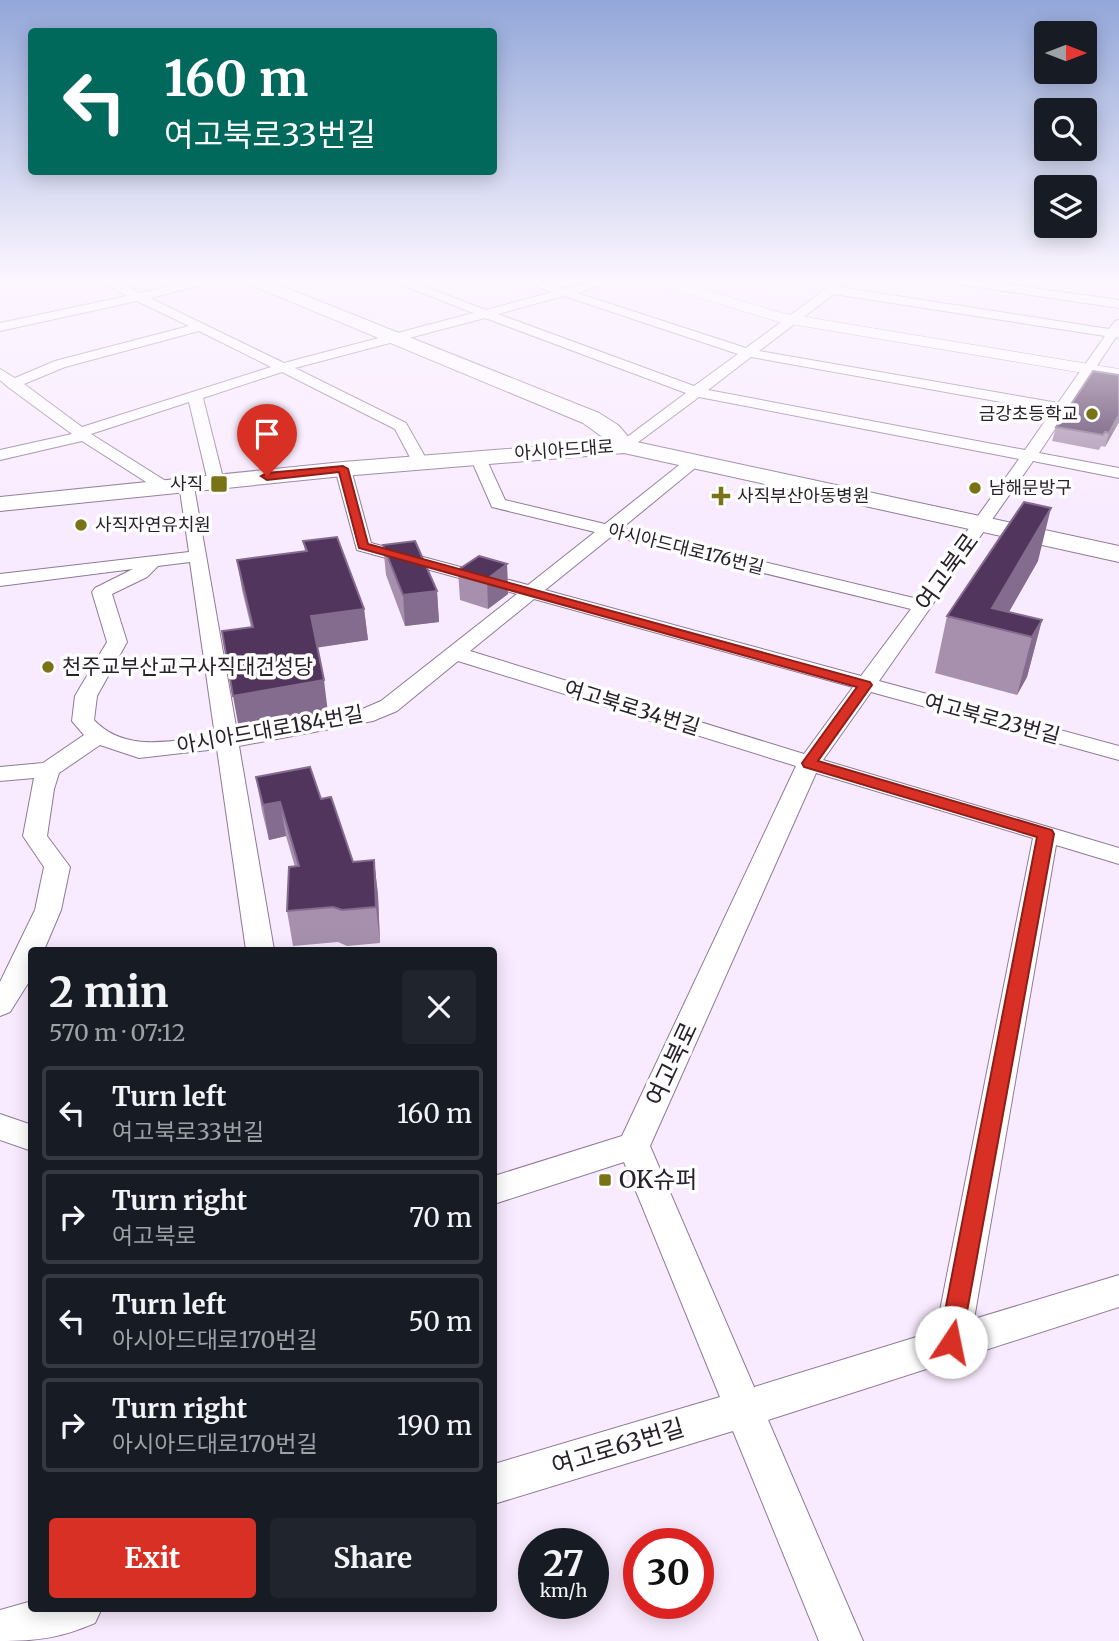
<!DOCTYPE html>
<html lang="en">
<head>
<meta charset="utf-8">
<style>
	body { margin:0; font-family:Merriweather,"Noto Sans KR",serif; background:#20242c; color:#f1f3f6; height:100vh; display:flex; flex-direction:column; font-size:26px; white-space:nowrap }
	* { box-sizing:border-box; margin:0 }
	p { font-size:23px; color:#9ea1a6 }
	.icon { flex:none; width:38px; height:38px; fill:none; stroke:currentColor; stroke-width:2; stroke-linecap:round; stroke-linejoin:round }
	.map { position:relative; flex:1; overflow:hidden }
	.details { position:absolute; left:28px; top:947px; width:469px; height:665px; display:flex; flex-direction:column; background:#171b24; border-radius:7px; box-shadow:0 4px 18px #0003 }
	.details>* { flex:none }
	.hud { position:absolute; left:28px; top:28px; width:469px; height:147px; border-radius:7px; box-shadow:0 4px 18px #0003; background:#00695c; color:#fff; overflow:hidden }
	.needle { width:46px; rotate:90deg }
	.tools { position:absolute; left:1034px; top:21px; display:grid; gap:14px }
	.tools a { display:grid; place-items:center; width:63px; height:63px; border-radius:7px; background:#171b24; box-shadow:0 4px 18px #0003; font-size:35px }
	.speed { position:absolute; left:518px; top:1528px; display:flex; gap:14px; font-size:35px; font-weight:700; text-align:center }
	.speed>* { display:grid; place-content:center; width:91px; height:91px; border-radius:50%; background:#171b24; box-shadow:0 4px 18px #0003; line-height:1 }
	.speed small { font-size:18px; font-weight:400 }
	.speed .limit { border:10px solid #d22; background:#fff; color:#111 }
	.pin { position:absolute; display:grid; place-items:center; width:60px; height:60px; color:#fff; margin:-72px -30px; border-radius:50% 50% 50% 0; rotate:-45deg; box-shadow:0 0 7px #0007 }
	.pin .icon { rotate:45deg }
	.me { position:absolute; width:77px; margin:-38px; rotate:11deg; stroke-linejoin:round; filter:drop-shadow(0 0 5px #0008) }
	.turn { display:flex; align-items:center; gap:24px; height:147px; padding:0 21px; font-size:32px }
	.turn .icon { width:91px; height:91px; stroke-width:2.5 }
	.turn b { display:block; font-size:49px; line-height:60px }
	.round { display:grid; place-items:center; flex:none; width:74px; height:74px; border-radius:7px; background:#20242c }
	.overview { display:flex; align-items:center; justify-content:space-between; height:119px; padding:0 21px }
	h1 { font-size:42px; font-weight:700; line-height:52px }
	.primary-button { display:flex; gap:14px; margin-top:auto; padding:14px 21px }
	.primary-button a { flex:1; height:80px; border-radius:7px; background:#d93025; color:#fff; font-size:28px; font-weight:700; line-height:80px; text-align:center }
	.primary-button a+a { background:#20242c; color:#f1f3f6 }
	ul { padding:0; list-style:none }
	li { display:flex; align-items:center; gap:21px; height:94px; margin:0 14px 10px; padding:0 7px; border:4px solid #363941; border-radius:7px }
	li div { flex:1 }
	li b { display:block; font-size:26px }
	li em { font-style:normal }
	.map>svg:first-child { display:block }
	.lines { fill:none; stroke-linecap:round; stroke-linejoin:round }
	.minor-casing { stroke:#8f7a97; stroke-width:2 }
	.tertiary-casing { stroke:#8f7a97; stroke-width:1 }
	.secondary-casing { stroke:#8f7a97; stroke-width:2 }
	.minor { fill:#fff; fill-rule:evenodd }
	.tertiary { fill:#fff; fill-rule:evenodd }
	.secondary { fill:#fff; fill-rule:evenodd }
	.wall { fill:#a690ae }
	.shaded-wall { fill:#846c8e }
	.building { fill:#52355d; stroke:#846c8e; stroke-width:2 }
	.route { fill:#d93025; stroke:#8d1f18; stroke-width:2 }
	.poi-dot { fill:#787317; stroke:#fff; stroke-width:2.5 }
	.labels { text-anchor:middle; stroke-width:7; stroke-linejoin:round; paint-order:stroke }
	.far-poi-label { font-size:18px; fill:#29202c; stroke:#fff; text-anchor:start }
	.far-street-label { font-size:18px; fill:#29202c; stroke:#fff }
	.poi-label { font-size:21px; fill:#29202c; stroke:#fff; text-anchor:start }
	.street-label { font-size:21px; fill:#29202c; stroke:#fff }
	.near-street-label { font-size:24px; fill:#29202c; stroke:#fff }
	.near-poi-label { font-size:24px; fill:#29202c; stroke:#fff; text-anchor:start }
</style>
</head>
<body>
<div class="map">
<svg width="1119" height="1641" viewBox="0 0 1119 1641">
	<rect width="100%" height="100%" fill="#f9ebff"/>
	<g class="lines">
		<defs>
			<path id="minor" d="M 97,279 L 112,279 L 140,293 L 203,279 L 225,279 L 150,298 L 284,363 L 473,313 L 387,279 L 404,279 L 486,310 L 552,292 L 518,279 L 535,279 L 565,289 L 602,279 L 621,279 L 577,293 L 746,348 L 827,288 L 830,279 L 842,279 L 839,287 L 1109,329 L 1115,321 L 1119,320 L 1119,338 L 1116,337 L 1039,453 L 1119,468 L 1119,478 L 1033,461 L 879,681 L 1119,746 L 1119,760 L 871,692 L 823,760 L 1119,848 L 1119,864 L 1056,845 L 974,1319 L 1119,1275 L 1119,1307 L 768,1420 L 863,1641 L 819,1641 L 733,1431 L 494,1504 L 494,1464 L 720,1397 L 624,1162 L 494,1204 L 494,1176 L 622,1136 L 796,766 L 458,661 L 397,711 L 373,721 L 239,746 L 274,950 L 246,950 L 217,749 L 139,758 L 100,745 L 59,773 L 54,789 L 47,836 L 70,867 L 61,910 L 44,950 L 32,950 L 32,977 L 10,1012 L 0,1016 L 0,982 L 35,910 L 44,867 L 23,836 L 34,778 L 0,781 L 0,767 L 43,763 L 84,735 L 72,721 L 75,696 L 107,642 L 92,592 L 95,588 L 133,569 L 0,586 L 0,574 L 189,552 L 179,484 L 181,481 L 193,481 L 237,732 L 360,710 L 381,701 L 517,594 L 357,550 L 335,469 L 337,466 L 349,466 L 351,469 L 371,543 L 528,585 L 595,532 L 492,507 L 470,457 L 472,454 L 484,454 L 505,500 L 605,524 L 688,458 L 694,456 L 702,461 L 700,464 L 622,528 L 918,599 L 1019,459 L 699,397 L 629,449 L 619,449 L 616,446 L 619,443 L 686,393 L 485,318 L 295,368 L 406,423 L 428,462 L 426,465 L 414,465 L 395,429 L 282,372 L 203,398 L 224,482 L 222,485 L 216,487 L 208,482 L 189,402 L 91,434 L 169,483 L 171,486 L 169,489 L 157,489 L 82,441 L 0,460 L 0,450 L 72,434 L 8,387 L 0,380 L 0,369 L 15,378 L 55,361 L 189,326 L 137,301 L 0,331 L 0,323 L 127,296 ZM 834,294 L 1105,336 L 1058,403 L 759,351 ZM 564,296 L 738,354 L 694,386 L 498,314 ZM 199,331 L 271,367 L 82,427 L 24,384 L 65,367 ZM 751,357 L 1052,411 L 1025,450 L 708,390 ZM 612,536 L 911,609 L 861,676 L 545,590 ZM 190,562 L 215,736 C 174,740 126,754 94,720 L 97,696 L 127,642 L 112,594 L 147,577 L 158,566 ZM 534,599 L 853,687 L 804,754 L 470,651 ZM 816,773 L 1033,838 L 936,1331 L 754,1387 L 650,1146 Z
				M 937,279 L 967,279 L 1119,300 L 1119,308 L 943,282 Z
				M 0,1114 L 32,1125 L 32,1151 L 0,1140 Z
				M 32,1601 L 32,1608 L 102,1608 L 95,1623 C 60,1638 38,1641 0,1641 L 0,1610 Z"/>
			<path id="tertiary" d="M 646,279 L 669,279 L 781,313 L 1119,369 L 1119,379 L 779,322 L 648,282 Z"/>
			<path id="secondary" d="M 242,279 L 264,279 L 599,413 L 618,425 L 632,441 L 1119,546 L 1119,562 L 624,453 L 343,476 L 0,511 L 0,497 L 343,462 L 608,441 L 583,423 L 244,282 Z"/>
		</defs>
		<use href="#minor" class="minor-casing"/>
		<use href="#tertiary" class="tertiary-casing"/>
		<use href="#secondary" class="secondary-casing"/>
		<use href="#minor" class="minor"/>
		<use href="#tertiary" class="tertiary"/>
		<use href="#secondary" class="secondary"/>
	</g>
	<path class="wall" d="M 1119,422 L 1105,447 L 1101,446 L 1099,450 L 1052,441 L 1056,427 Z
		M 303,541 L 364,609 L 368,640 L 317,647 L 328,713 L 239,729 L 251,627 L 242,590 L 237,560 L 305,551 Z
		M 383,545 L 437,591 L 439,622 L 405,626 L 386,575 Z
		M 1038,561 L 1009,612 L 1042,620 L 1027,677 L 1017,695 L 935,673 L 947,616 Z
		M 507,564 L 508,594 L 488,609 L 460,600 L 458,570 Z
		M 256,777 L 321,799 L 353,862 L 374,860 L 378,895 L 380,943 L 347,946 L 338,942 L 293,946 L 287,911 L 295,867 L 286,836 L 269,840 L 262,811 Z"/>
	<path class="shaded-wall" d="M 1119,415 L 1119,422 L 1105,447 L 1109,433 Z
		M 1051,508 L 1038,561 L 999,629 L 992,608 Z
		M 507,564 L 508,594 L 488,609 L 487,579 Z
		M 437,591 L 439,622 L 405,626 L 403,595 Z
		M 364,609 L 368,640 L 315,648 L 311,616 Z
		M 1042,620 L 1027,677 L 1017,695 L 1032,637 Z
		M 324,680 L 328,713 L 239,729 L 233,696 Z
		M 280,802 L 286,836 L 269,840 L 263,805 Z
		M 374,860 L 378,895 L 380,943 L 376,907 Z"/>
	<path class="building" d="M 1093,371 L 1119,375 L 1119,415 L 1109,433 L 1105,432 L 1103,435 L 1056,427 Z
		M 1024,502 L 1051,508 L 992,608 L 1042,620 L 1032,637 L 947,616 Z
		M 337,537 L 364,609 L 311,616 L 324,680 L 233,696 L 222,631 L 253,627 L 237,560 L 307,551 L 303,541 Z
		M 415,541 L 437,591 L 403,595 L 383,545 Z
		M 479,556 L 507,564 L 487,579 L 458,570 Z
		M 310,767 L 321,799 L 331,797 L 353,862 L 374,860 L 376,907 L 342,910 L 333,907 L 287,911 L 289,867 L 299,866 L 280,802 L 263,805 L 256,777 Z"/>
	<linearGradient id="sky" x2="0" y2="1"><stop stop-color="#93a7d9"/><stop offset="0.55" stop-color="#fcf6ff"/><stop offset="1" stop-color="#fcf6ff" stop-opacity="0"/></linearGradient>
	<rect width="1119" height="509" fill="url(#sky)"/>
	<path class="route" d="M 343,466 L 348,469 L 368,544 L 870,682 L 872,685 L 818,761 L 1052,830 L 1054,834 L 960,1350 L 951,1353 L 943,1350 L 939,1342 L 1037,837 L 804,767 L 802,763 L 857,687 L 359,548 L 339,472 L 267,480 L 261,476 L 267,473 Z"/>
	<g class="poi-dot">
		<circle cx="1092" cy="414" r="7"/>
		<rect x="210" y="475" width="18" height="18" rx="3.5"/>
		<circle cx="975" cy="488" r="7"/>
		<path d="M717.5 485.5h7v7h7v7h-7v7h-7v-7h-7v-7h7z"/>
		<circle cx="81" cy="525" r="7"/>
		<circle cx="48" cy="667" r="7"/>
		<rect x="598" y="1173" width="14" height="14" rx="3.5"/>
	</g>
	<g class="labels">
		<g class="far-poi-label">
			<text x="1078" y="420" text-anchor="end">금강초등학교</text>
			<text x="203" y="490" text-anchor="end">사직</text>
			<text x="989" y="494">남해문방구</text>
			<text x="737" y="502">사직부산아동병원</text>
			<text x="95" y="531">사직자연유치원</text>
		</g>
		<g class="far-street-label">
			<text transform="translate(564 450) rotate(-4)" y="6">아시아드대로</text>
			<text transform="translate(686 549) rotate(14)" y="6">아시아드대로176번길</text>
		</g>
		<g class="poi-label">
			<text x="62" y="674">천주교부산교구사직대건성당</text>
		</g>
		<g class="street-label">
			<text transform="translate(632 708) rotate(17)" y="7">여고북로34번길</text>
			<text transform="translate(992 719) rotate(15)" y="7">여고북로23번길</text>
			<text transform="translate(270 730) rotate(-10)" y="7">아시아드대로184번길</text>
		</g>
		<g class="near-street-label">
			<text transform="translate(947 572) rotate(-54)" y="8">여고북로</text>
			<text transform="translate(672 1064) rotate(-65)" y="8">여고북로</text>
			<text transform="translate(618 1447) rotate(-17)" y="8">여고로63번길</text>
		</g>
		<g class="near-poi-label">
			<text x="619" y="1188">OK슈퍼</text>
		</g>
	</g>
</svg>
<div class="tools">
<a><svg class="needle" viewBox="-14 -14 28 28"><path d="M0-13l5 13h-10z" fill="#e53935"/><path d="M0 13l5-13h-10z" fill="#9ea1a6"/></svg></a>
<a><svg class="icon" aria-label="search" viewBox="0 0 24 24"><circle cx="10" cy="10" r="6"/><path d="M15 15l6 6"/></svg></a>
<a><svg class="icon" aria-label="layers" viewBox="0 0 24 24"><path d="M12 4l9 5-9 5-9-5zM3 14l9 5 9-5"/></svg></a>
</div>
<div class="speed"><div>27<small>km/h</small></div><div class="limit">30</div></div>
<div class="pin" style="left:267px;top:476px;background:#d93025"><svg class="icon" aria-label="arrive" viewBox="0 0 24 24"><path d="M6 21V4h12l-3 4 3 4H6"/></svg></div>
<svg class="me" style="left:951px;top:1342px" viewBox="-20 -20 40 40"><circle r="19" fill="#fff"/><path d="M0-13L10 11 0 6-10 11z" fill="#d93025"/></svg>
<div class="hud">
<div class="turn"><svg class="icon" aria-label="left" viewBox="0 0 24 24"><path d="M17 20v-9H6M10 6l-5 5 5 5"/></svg><div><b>160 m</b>여고북로33번길</div></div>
</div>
<section class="details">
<div class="overview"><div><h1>2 min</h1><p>570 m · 07:12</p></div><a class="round"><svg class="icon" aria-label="close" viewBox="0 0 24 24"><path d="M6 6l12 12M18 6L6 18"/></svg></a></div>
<ul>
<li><svg class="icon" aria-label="left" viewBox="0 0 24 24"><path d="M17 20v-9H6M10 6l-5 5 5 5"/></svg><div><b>Turn left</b><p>여고북로33번길</p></div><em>160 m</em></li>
<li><svg class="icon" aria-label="right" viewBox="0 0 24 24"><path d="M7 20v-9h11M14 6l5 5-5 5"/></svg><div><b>Turn right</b><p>여고북로</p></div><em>70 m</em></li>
<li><svg class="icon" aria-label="left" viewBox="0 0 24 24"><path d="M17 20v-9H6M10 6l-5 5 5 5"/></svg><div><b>Turn left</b><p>아시아드대로170번길</p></div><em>50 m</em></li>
<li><svg class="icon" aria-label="right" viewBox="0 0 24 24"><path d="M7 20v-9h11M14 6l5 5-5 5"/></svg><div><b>Turn right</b><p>아시아드대로170번길</p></div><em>190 m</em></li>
</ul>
<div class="primary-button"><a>Exit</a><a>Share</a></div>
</section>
</div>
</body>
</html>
